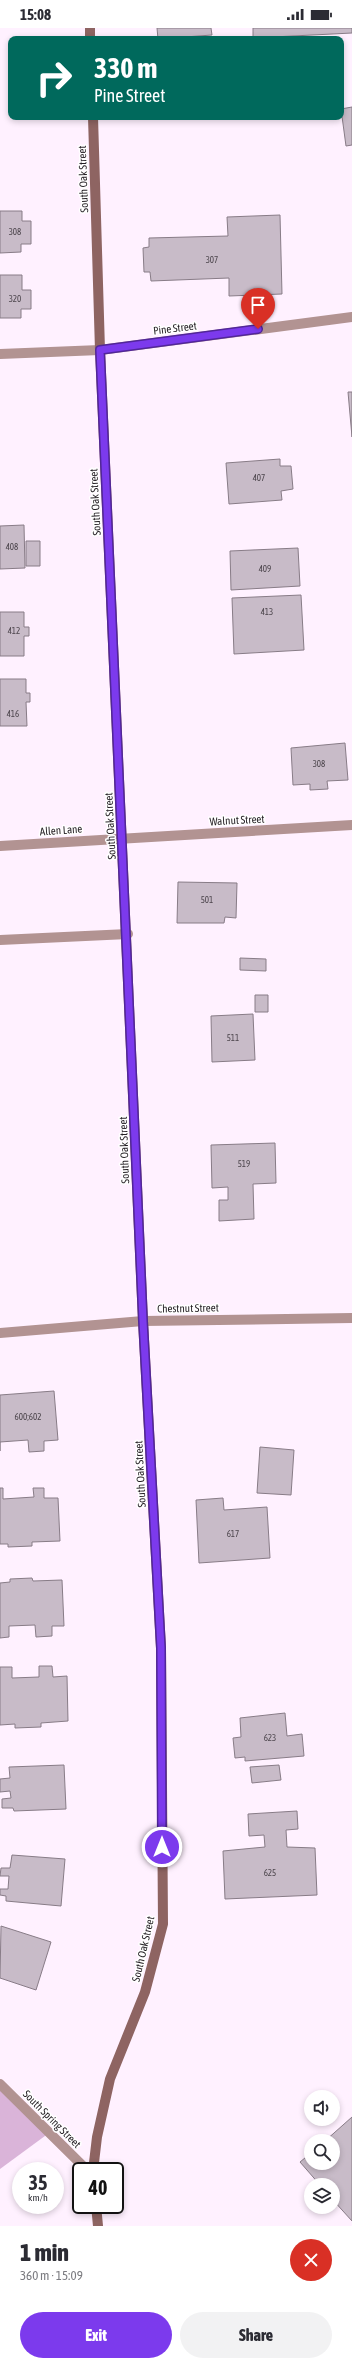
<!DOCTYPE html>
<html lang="en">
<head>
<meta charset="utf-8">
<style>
	body { margin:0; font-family:"Asap Condensed",sans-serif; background:#f2f2f3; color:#2b2b33; height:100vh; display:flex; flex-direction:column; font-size:15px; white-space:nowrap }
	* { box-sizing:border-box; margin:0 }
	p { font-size:13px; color:#7c7c81 }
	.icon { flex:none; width:22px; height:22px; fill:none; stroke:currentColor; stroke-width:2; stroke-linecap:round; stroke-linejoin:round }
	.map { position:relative; height:2198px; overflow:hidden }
	.sheet { display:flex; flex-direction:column; background:#fff; flex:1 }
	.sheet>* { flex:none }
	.guide { position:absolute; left:8px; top:8px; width:336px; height:84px; border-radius:8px; box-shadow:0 2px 6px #0003; background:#00695c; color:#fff; overflow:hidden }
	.buttons { position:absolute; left:304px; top:2062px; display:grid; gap:8px }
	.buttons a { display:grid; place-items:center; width:36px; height:36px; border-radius:50%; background:#fff; box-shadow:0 2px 6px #0003; font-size:20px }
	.speed { position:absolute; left:12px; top:2134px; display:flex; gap:8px; font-size:20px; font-weight:700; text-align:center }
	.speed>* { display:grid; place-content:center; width:52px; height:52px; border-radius:50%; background:#fff; box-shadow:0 2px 6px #0003; line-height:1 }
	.speed small { font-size:10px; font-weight:400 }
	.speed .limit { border:2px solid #111; border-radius:6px; background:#fff; color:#111 }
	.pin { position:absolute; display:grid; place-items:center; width:34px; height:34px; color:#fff; margin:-41px -17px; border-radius:50% 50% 50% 0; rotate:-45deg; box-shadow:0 0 4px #0007 }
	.pin .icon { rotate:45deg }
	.me { position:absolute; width:44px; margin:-22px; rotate:0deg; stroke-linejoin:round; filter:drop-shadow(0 0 3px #0008) }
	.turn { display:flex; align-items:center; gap:14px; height:84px; padding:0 20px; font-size:18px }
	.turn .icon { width:52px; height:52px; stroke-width:2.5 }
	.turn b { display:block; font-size:28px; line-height:34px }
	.round { display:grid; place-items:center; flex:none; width:42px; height:42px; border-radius:21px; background:#f2f2f3 }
	.summary { display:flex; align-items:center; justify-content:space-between; height:68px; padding:0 20px }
	h1 { font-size:24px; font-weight:800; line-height:30px }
	.action { display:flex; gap:8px; margin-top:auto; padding:8px 20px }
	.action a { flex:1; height:46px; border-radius:24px; background:#7c3aed; color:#fff; font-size:16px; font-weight:800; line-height:46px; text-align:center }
	.action a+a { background:#f2f2f3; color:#2b2b33 }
	.status { display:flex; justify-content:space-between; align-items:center; height:28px; padding:0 20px; background:#fff; direction:ltr }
	.status svg { height:11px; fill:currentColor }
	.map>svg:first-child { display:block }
	.green { fill:#dab4d9 }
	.building { fill:#c8bbc8; stroke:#887c87 }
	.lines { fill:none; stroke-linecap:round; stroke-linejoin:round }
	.lane { stroke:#b29392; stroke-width:10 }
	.street { stroke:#b29392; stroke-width:10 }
	.secondary { stroke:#8e6462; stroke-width:10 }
	.route-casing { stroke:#51269a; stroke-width:10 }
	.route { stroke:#7c3aed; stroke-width:7 }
	.labels { text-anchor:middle; stroke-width:3; stroke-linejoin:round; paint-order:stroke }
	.number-label { font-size:9px; fill:#4d464d }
	.street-label { font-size:11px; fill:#241f24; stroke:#fff }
</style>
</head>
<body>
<div class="status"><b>15:08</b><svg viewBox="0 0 49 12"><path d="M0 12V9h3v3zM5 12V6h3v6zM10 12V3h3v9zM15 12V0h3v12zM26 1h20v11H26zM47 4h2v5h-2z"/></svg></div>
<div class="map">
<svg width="352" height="2198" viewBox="0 0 352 2198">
	<rect width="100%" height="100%" fill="#fff1ff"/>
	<path class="green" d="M 0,2056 L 49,2105 L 0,2141 Z"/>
	<path class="building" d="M 157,0 L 211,0 L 212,7 L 158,11 Z
		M 253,0 L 352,0 L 352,5 L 253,10 Z
		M 352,79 L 352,117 L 346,118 L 341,81 Z
		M 0,183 L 22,183 L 22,193 L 31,193 L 31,216 L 21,216 L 21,224 L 0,225 Z
		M 280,187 L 282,266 L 229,268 L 229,250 L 151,253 L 150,244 L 144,244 L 143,220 L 149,219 L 149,210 L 228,208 L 227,189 Z
		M 0,247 L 22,247 L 22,262 L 31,262 L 31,281 L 21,281 L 21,290 L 0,290 Z
		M 348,364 L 352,364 L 352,409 Z
		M 280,431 L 280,438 L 291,438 L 293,461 L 281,463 L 282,472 L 229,476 L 226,435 Z
		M 24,497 L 25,540 L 0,541 L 0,498 Z
		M 26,513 L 40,513 L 40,538 L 26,538 Z
		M 298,520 L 300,558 L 231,562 L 230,523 Z
		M 301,567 L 304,622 L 234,626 L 232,570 Z
		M 0,584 L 24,584 L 24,599 L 29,599 L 29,608 L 24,608 L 24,628 L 0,628 Z
		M 0,651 L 26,651 L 26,665 L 30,665 L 30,674 L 26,674 L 27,698 L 0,698 Z
		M 345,715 L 348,752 L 327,753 L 328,761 L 310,762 L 310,756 L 293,757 L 291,720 Z
		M 178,854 L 237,855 L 236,890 L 225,889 L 224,895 L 177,895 Z
		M 240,930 L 266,931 L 266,943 L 240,942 Z
		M 255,967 L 268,967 L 268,984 L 255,984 Z
		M 253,986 L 255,1032 L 212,1034 L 211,988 Z
		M 275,1115 L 276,1155 L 253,1156 L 254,1191 L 219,1193 L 219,1172 L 228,1172 L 228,1159 L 212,1160 L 211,1117 Z
		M 54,1363 L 58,1412 L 44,1413 L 44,1423 L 29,1424 L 28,1412 L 0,1414 L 0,1423 L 0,1367 Z
		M 260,1419 L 294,1422 L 291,1467 L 257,1465 Z
		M 0,1460 L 3,1460 L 3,1471 L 34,1469 L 33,1460 L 44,1460 L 44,1470 L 58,1470 L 60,1513 L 32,1514 L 32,1518 L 8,1519 L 8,1516 L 0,1516 Z
		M 223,1470 L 224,1482 L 267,1479 L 270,1530 L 199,1535 L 196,1472 Z
		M 32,1550 L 33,1553 L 62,1552 L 64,1598 L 52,1598 L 52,1608 L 36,1609 L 35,1597 L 9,1598 L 9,1609 L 0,1610 L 0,1555 L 10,1554 L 10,1551 Z
		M 39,1638 L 52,1638 L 53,1649 L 67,1648 L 68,1693 L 41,1695 L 41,1699 L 15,1700 L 15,1696 L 0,1697 L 0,1639 L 12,1639 L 12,1650 L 39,1649 Z
		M 285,1685 L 287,1708 L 302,1706 L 304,1728 L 245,1733 L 245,1729 L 235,1730 L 233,1710 L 241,1709 L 240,1690 Z
		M 64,1737 L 66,1781 L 14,1783 L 13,1780 L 2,1780 L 2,1771 L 11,1770 L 10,1763 L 0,1764 L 0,1751 L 10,1750 L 9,1739 Z
		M 279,1737 L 281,1752 L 252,1755 L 250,1739 Z
		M 297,1783 L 298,1801 L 286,1802 L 287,1819 L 315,1820 L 317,1867 L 225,1871 L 223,1823 L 265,1819 L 264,1807 L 249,1808 L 248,1786 Z
		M 12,1827 L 65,1831 L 61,1878 L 6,1873 L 6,1868 L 0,1867 L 0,1861 L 8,1861 L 9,1848 L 0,1848 L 1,1840 L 10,1840 Z
		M 1,1898 L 51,1914 L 36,1962 L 0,1950 Z
		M 352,2089 L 352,2193 L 333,2172 L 333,2157 L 320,2157 L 300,2134 L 311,2125 L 311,2135 L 333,2135 L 333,2113 L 325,2113 Z"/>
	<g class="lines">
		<path class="lane" d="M 0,912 L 128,906"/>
		<path class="street" d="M 0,326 L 100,322 L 352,289
			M 0,818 L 352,797
			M 0,1305 L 143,1293 L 352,1290
			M 0,2056 L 88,2143"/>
		<path class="secondary" d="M 90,0 L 90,11
			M 93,89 L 100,322 L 143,1293 L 161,1620 L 163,1896 L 145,1964 L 110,2051 L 97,2109 L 93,2143
			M 96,2177 L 98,2198"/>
	</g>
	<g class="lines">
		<defs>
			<path id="route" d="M 162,1819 L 161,1620 L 143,1293 L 100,322 L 258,301"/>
		</defs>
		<use href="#route" class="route-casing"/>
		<use href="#route" class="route"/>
	</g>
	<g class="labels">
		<g class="number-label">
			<text x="15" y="207">308</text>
			<text x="212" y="235">307</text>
			<text x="15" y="274">320</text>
			<text x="259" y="453">407</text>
			<text x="12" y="522">408</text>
			<text x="265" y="544">409</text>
			<text x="267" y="587">413</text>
			<text x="14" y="606">412</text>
			<text x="13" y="689">416</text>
			<text x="319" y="739">308</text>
			<text x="207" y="875">501</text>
			<text x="233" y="1013">511</text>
			<text x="244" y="1139">519</text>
			<text x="28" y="1392">600;602</text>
			<text x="233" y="1509">617</text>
			<text x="270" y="1713">623</text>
			<text x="270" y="1848">625</text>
		</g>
		<g class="street-label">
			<text transform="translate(83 151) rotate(-92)" y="4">South Oak Street</text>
			<text transform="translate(175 300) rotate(-7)" y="4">Pine Street</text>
			<text transform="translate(95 474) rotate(-93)" y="4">South Oak Street</text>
			<text transform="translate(237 792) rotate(-3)" y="4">Walnut Street</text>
			<text transform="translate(110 798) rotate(-93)" y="4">South Oak Street</text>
			<text transform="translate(61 802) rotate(-4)" y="4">Allen Lane</text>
			<text transform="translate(124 1122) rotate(-92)" y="4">South Oak Street</text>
			<text transform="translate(188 1280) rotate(-1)" y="4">Chestnut Street</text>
			<text transform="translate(140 1446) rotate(-93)" y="4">South Oak Street</text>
			<text transform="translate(143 1921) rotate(-77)" y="4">South Oak Street</text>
			<text transform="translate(52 2091) rotate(45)" y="4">South Spring Street</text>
		</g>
	</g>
</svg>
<div class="buttons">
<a><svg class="icon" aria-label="sound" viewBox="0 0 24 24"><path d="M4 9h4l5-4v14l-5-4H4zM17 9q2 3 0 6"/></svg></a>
<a><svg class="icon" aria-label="search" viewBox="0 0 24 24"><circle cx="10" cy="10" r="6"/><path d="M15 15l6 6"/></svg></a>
<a><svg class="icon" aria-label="layers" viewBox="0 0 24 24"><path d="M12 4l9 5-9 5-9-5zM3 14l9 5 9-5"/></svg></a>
</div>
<div class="speed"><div>35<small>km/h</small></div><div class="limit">40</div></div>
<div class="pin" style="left:258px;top:301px;background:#d93025"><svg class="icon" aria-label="arrive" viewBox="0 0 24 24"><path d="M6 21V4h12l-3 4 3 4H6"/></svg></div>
<svg class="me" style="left:162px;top:1819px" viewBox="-20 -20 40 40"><circle r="17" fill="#7c3aed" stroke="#fff" stroke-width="3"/><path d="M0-11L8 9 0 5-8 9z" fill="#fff"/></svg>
<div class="guide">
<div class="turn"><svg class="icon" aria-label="right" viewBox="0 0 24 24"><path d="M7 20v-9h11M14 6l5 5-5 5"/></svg><div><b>330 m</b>Pine Street</div></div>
</div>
</div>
<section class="sheet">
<div class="summary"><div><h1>1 min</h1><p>360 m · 15:09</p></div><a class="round" style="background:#d93025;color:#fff"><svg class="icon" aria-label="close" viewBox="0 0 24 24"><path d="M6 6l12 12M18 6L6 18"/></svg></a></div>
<div class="action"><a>Exit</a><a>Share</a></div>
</section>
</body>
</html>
